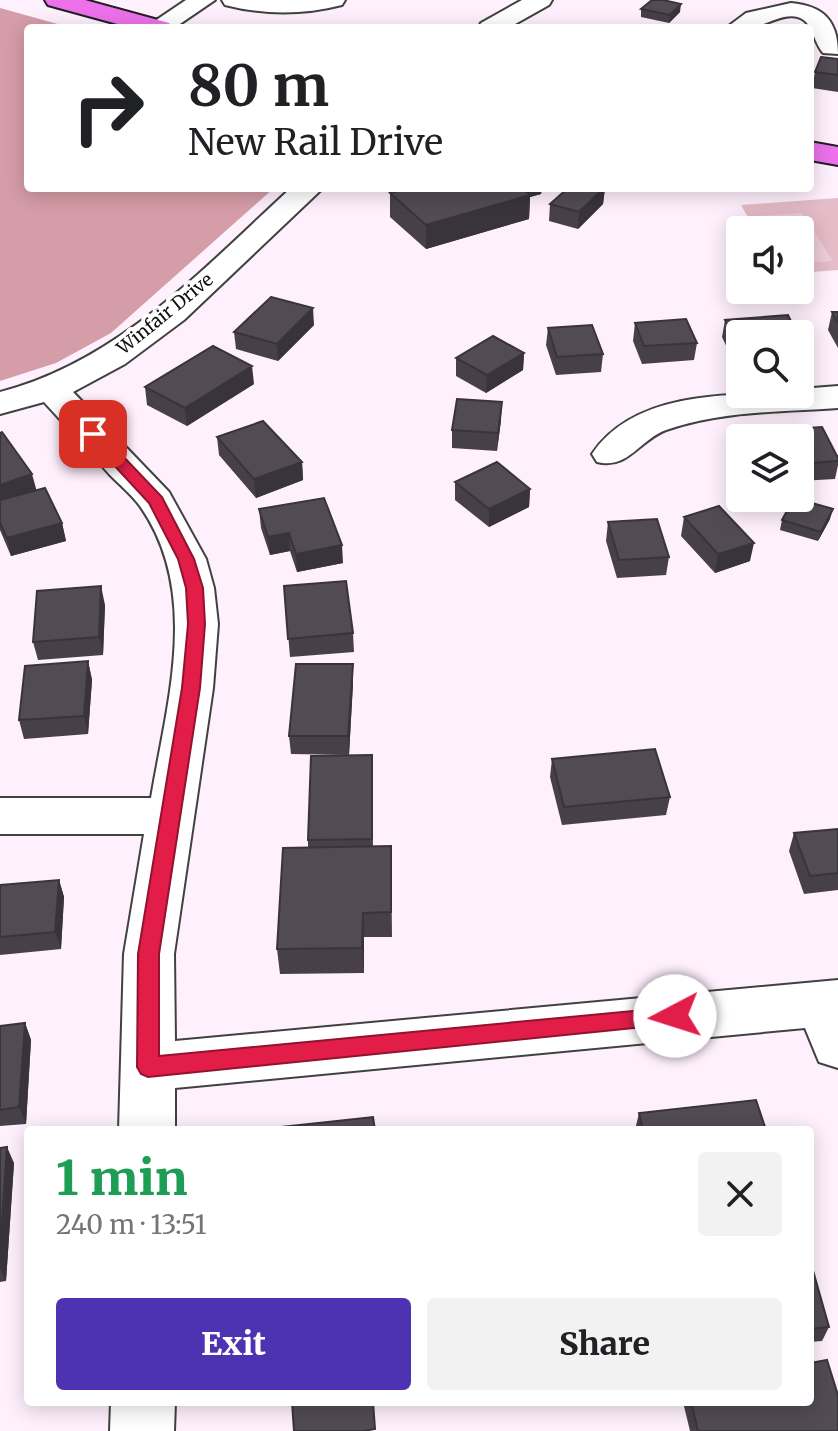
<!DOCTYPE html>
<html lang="en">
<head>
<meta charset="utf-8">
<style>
	body { margin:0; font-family:Merriweather,serif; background:#f2f2f2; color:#202124; height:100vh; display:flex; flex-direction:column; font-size:30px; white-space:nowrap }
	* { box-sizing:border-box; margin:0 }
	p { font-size:26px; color:#757577 }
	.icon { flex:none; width:44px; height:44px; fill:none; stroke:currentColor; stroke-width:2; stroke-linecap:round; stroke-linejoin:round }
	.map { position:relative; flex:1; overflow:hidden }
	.drawer { position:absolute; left:24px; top:1126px; width:790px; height:280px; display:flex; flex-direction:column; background:#fff; border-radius:8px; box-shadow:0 4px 20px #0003 }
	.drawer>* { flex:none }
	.hud { position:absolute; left:24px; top:24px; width:790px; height:168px; border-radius:8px; box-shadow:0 4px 20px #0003; background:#fff; color:#202124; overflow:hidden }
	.tools { position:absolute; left:726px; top:216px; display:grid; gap:16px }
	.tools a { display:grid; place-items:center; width:88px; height:88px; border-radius:8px; background:#fff; box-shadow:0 4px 20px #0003; font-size:40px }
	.pin { position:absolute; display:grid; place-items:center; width:68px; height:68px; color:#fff; margin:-34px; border-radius:16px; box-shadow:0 4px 12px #0006 }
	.me { position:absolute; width:88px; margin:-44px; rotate:265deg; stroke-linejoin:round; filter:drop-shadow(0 0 6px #0008) }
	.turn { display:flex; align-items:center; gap:28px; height:168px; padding:0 32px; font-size:36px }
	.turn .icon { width:104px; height:104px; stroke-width:2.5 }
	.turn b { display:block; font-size:56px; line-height:68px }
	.round { display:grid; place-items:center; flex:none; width:84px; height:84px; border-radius:8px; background:#f2f2f2 }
	.overview { display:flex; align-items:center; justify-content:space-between; height:136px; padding:0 32px }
	h1 { font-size:48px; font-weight:800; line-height:60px; color:#1e9e55 }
	.primary-button { display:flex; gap:16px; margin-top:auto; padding:16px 32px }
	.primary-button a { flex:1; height:92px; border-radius:8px; background:#4d32b2; color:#fff; font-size:32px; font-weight:800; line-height:92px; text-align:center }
	.primary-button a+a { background:#f2f2f2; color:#202124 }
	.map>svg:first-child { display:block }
	.green { fill:#e5bcc7 }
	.forest { fill:#d59da7 }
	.pitch { fill:#edcdda }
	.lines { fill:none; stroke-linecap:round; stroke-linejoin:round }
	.minor-casing { stroke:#414141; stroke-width:4 }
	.major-casing { stroke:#1f1f1f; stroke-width:4 }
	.minor { fill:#fff; fill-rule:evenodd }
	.major { fill:#ec71eb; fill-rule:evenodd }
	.wall { fill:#474049 }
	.shaded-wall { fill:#39343c }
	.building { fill:#524b55; stroke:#39343c; stroke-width:2 }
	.route { fill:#e11d48; stroke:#92132f; stroke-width:2 }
	.labels { text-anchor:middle; stroke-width:8; stroke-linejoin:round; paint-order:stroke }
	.far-street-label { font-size:18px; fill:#0e0e0e; stroke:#fff }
</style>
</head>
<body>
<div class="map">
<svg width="838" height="1431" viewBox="0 0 838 1431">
	<rect width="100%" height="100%" fill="#fef0fd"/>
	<path class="green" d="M 838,198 L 838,270 L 800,273 L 800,230 L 755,230 L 741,205 Z"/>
	<path class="forest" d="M 0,8 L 72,28 L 28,28 L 28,188 L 274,188 L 111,333 L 56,363 L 0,381 Z"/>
	<path class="pitch" d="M 802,213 L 833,261 L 800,264 L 800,230 L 769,230 L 760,216 Z"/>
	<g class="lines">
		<defs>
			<path id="minor" d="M 186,0 L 215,0 L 174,28 L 146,27 Z
				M 222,0 L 345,0 L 342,5 C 303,15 264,15 225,5 Z
				M 522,0 L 552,0 L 549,5 L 508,28 L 478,28 L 481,23 Z
				M 791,3 C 824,6 838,21 838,54 L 823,53 C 815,44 813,28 805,21 C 789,8 766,26 751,28 C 743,29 734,28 726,28 L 746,13 Z
				M 291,188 L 323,188 L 184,320 L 125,364 L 73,392 L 169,492 L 206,559 L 214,588 L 218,624 L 213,688 L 174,954 L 175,1041 L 838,980 L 838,1068 L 819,1062 L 805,1028 L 175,1088 L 175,1130 L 119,1130 L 124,954 L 144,834 L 0,834 L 0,798 L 151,798 C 167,702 201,593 140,506 C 132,495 120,485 110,475 C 88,450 66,426 44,402 L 0,414 L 0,392 C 118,362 204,268 291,188 Z
				M 838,386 L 838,408 C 780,412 720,411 666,430 C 639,440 628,470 597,462 L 592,454 C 635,390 732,394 800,394 L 800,389 Z
				M 111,1402 L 175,1402 L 174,1431 L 110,1431 Z"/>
			<path id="major" d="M 45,0 L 85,0 L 169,23 L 172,28 L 132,28 L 48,5 Z
				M 810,142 L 838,147 L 838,165 L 810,160 Z"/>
		</defs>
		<use href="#minor" class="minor-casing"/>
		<use href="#major" class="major-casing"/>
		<use href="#minor" class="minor"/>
		<use href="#major" class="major"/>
	</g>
	<path class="wall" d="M 641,9 L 680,12 L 669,23 L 641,17 Z
		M 838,59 L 838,92 L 812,88 L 815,72 Z
		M 406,188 L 542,188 L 541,194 L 530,197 L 529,219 L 426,249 L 390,217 L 390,193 Z
		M 605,188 L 603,204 L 578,229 L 549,221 L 550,204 Z
		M 832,312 L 838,312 L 838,348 L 828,330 Z
		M 725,320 L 740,334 L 740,359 L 733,360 L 722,337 Z
		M 635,323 L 697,343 L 694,360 L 642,364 L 633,341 Z
		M 314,325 L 278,361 L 236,349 L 234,332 Z
		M 548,328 L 603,354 L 601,372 L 556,375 L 546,345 Z
		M 524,353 L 523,370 L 486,393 L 456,376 L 456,358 Z
		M 254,384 L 187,426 L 147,405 L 145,387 Z
		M 501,420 L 497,451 L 452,448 L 452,430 Z
		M 822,427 L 838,458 L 838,465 L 835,479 L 800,481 L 800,438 L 762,438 L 763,431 Z
		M 0,433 L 36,490 L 62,523 L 66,541 L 11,556 L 0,530 Z
		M 217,437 L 302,462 L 303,480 L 256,498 L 219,455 Z
		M 455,482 L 530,489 L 529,507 L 489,527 L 455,500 Z
		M 259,509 L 343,563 L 297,572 L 290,551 L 270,555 L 261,528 Z
		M 684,517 L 750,561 L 715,573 L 681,536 Z
		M 830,519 L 818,541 L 780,530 L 782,520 Z
		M 608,522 L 669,557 L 666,575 L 617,578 L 606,541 Z
		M 284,586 L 353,633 L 354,652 L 290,657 Z
		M 105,605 L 103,655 L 38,660 L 33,642 Z
		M 88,661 L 92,680 L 88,734 L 24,739 L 19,720 Z
		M 353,664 L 353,683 L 349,755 L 291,754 L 289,736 Z
		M 372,755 L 373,847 L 391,846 L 392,937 L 364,937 L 364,973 L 280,974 L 277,949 L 308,848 L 308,840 Z
		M 552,759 L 670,797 L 666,815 L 562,825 L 550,777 Z
		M 838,829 L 838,890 L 804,894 L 789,851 L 794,833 Z
		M 59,880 L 64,897 L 61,949 L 0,955 L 0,885 Z
		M 25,1023 L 31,1040 L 26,1124 L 0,1126 L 0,1026 Z
		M 639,1113 L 766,1130 L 635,1130 Z
		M 0,1148 L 14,1163 L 6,1281 L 0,1282 Z
		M 810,1260 L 829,1327 L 822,1341 L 810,1342 Z
		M 683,1402 L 810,1402 L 838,1431 L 690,1431 Z"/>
	<path class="shaded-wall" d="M 681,4 L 680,12 L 669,23 L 670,15 Z
		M 510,188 L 542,188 L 541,194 L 530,197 L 529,219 L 426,249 L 426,225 Z
		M 605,188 L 603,204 L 578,229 L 579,212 Z
		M 313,308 L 314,325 L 278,361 L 277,344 Z
		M 524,353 L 523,370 L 486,393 L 487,375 Z
		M 252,366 L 254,384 L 187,426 L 185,408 Z
		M 502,402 L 501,420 L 497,451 L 498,433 Z
		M 302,462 L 303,480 L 256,498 L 254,479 Z
		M 32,474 L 37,492 L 0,505 L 0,485 Z
		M 530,489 L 529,507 L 489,527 L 489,509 Z
		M 833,509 L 830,519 L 818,541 L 821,532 Z
		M 62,523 L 66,541 L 11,556 L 7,538 Z
		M 289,533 L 290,551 L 270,555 L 268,537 Z
		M 754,543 L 750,561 L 715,573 L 718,554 Z
		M 342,545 L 343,563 L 297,572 L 296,554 Z
		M 101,586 L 105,605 L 103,655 L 99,637 Z
		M 88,661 L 92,680 L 88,734 L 84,716 Z
		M 353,664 L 353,683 L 349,755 L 348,736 Z
		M 59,880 L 64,897 L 61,949 L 55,932 Z
		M 363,913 L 364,937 L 364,973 L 362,948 Z
		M 25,1023 L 31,1040 L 26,1124 L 19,1107 Z
		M 7,1147 L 14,1163 L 6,1281 L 0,1268 L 0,1250 Z"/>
	<path class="building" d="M 652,0 L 663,0 L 681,4 L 670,15 L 641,9 Z
		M 821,57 L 838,59 L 838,75 L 815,72 Z
		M 409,188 L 522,188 L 530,195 L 426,225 L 390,193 Z
		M 568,188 L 604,188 L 579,212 L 550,204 Z
		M 271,297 L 313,308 L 277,344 L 234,332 Z
		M 832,312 L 838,312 L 838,323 Z
		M 788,315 L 797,334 L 740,334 L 740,342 L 736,342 L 725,320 Z
		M 686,319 L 697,343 L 644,346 L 635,323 Z
		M 592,325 L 603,354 L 557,357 L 548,328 Z
		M 493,336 L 524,353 L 487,375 L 456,358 Z
		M 213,346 L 252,366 L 185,408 L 145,387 Z
		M 457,399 L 502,402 L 498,433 L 452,430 Z
		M 263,421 L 302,462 L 254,479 L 217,437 Z
		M 822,427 L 838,458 L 838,461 L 800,464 L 800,438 L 766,438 L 763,431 Z
		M 2,432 L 32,474 L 0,485 L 0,433 Z
		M 497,462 L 530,489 L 489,509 L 455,482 Z
		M 45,488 L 62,523 L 7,538 L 0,523 L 0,500 Z
		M 324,498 L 342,545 L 296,554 L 289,533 L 268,537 L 259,509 Z
		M 794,498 L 833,509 L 821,532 L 782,520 Z
		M 719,506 L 754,543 L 718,554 L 684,517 Z
		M 657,519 L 669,557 L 619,560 L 608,522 Z
		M 346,581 L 353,633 L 288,639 L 284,586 Z
		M 101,586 L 99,637 L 33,642 L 37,591 Z
		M 88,661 L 84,716 L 19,720 L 25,666 Z
		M 296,664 L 353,664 L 348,736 L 289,736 Z
		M 655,749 L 670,797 L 564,807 L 552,759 Z
		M 372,755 L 372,839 L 308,840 L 311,756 Z
		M 838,829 L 838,873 L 810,876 L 794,833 Z
		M 391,846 L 391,912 L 363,913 L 362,948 L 277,949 L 283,848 Z
		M 59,880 L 55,932 L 0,937 L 0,885 Z
		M 25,1023 L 19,1107 L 0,1110 L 0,1026 Z
		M 756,1100 L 766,1130 L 643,1130 L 639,1113 Z
		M 373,1117 L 375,1130 L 282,1130 L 282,1127 Z
		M 7,1147 L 0,1250 L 0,1148 Z
		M 810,1260 L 829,1327 L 810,1329 Z
		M 827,1360 L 838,1395 L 838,1431 L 698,1431 L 691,1402 L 810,1402 L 810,1363 Z
		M 292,1402 L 373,1402 L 375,1429 L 363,1431 L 294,1431 Z"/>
	<path class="route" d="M 93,429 L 98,430 L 162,497 L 194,559 L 203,588 L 205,624 L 200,688 L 159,954 L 159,1056 L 675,1007 L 683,1010 L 686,1016 L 683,1023 L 148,1077 L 141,1074 L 137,1067 L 138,954 L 182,688 L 188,624 L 186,588 L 178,559 L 149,503 L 88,437 L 88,430 Z"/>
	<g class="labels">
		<g class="far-street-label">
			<text transform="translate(165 314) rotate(-39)" y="6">Winfair Drive</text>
		</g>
	</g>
</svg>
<div class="tools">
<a><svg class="icon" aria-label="sound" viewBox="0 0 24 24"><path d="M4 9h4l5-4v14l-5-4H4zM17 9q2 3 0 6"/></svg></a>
<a><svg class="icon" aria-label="search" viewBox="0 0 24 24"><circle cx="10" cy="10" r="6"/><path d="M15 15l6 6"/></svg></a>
<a><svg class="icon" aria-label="layers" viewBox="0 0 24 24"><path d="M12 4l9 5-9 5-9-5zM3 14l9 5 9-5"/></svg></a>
</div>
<div class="pin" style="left:93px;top:434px;background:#d93025"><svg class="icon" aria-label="arrive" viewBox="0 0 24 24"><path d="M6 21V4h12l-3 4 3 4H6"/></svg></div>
<svg class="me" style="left:675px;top:1016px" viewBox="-20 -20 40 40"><circle r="19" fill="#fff"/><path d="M0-13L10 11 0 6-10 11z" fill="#e11d48"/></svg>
<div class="hud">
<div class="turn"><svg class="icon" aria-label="right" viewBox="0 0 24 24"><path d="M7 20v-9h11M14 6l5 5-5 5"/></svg><div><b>80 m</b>New Rail Drive</div></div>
</div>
<section class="drawer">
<div class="overview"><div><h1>1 min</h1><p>240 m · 13:51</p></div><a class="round"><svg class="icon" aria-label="close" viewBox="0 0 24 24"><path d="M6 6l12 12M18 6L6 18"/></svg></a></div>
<div class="primary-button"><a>Exit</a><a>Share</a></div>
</section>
</div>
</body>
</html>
